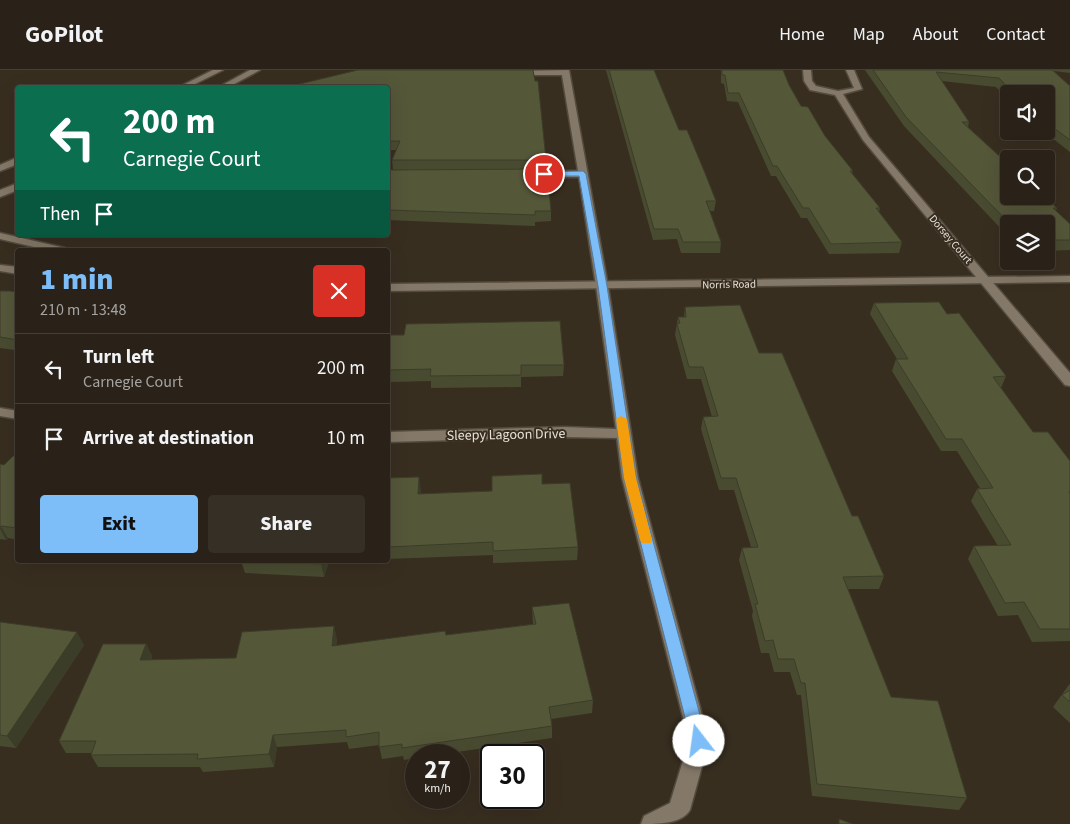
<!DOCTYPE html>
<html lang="en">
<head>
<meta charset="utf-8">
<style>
	body { margin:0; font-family:"Source Sans 3",sans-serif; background:#362f25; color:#f1f3f6; height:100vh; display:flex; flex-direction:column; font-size:19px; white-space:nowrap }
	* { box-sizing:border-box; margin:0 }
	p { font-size:16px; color:#a5a4a2 }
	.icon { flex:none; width:28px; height:28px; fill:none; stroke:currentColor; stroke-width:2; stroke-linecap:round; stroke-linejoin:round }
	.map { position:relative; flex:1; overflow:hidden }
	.side { position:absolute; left:15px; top:178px; width:375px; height:315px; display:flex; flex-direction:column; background:#2a2218; border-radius:5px; box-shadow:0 5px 20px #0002,0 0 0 1px #463f37 }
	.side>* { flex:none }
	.hud { position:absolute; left:15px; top:15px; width:375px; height:152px; border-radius:5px; box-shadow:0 5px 20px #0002,0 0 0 1px #463f37; background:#0b6e4f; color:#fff; overflow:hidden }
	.controls { position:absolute; left:1000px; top:15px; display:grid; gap:10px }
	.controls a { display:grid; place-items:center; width:55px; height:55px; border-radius:5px; background:#2a2218; box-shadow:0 5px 20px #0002,0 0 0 1px #463f37; font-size:25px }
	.speed { position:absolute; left:405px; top:674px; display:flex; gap:10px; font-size:25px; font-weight:700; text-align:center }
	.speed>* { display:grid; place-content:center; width:65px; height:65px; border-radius:50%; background:#2a2218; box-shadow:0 5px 20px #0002,0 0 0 1px #463f37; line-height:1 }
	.speed small { font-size:12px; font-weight:400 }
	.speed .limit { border:2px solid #111; border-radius:8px; background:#fff; color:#111 }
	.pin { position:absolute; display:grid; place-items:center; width:42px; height:42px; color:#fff; margin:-21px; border:2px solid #fff; border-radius:50%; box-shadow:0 1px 5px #0007 }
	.me { position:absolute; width:55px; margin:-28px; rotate:345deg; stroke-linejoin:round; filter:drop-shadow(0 0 4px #0008) }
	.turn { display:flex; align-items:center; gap:18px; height:105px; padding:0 25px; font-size:22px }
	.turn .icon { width:65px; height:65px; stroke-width:2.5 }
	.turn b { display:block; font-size:35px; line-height:42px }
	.then { display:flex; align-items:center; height:48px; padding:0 25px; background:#0003; gap:10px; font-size:19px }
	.round { display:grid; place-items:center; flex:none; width:52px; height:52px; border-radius:5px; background:#362f25 }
	.overview { display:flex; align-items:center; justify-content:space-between; height:85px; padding:0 25px }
	h1 { font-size:30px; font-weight:800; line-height:38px; color:#7dbef9 }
	.button { display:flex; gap:10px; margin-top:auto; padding:10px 25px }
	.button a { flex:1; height:58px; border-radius:5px; background:#7dbef9; color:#111; font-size:20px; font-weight:800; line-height:58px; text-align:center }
	.button a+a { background:#362f25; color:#f1f3f6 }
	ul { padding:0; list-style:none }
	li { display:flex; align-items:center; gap:15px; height:70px; padding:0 25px; border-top:1px solid #463f37 }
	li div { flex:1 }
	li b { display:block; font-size:19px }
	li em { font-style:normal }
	header { display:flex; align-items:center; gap:30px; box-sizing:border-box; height:70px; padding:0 25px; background:#2a2218; border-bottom:1px solid #463f37 }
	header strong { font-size:24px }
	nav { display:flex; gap:28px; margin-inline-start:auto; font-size:18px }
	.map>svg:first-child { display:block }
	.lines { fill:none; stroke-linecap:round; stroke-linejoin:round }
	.street-casing { stroke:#534b3e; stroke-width:3 }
	.secondary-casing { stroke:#534b3e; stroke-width:3 }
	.street { fill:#847868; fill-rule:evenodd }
	.secondary { fill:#847868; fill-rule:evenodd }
	.wall { fill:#494b31 }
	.shaded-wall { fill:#3c3d28 }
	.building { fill:#555739; stroke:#3c3d28 }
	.route { fill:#7dbef9; stroke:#517ca2 }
	.slow { fill:#f59e0b }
	.labels { text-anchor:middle; stroke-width:4; stroke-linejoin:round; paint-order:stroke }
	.far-street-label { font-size:11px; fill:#e7e1d7; stroke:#382e20 }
	.street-label { font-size:14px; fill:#e7e1d7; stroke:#382e20 }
</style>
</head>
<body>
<header>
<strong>GoPilot</strong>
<nav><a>Home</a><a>Map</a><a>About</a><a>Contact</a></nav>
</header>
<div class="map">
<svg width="1070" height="754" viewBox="0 0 1070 754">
	<rect width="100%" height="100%" fill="#382e20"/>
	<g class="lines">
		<defs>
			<path id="street" d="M 569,0 L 608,216 L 638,408 L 709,671 L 690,740 C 682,754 658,754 641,754 L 644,746 L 670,733 L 689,671 L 622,408 L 617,368 L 565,367 L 388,372 L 388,362 L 565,357 L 616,359 L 596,216 L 579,107 L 527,107 L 522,104 L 527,101 L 578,101 L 562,5 L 514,5 L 510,3 L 514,1 Z
				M 803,0 L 811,0 L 812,11 L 816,16 L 838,21 L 854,18 L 846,0 L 854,0 L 862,19 L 843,24 L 869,67 L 1070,303 L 1070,316 L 1065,315 L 863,70 L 835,25 L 810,20 L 804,11 Z
				M 0,338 L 18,341 L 18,349 L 0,346 Z"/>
			<path id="secondary" d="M 213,0 L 223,0 L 187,18 L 177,18 Z
				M 250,0 L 260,0 L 227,18 L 217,18 Z
				M 18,87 L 18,94 L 0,101 L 0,95 Z
				M 18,113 L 18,120 L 0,127 L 0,120 Z
				M 0,163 L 65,178 L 66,180 L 47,180 L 0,169 Z
				M 0,195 L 18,197 L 18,204 L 0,201 Z
				M 1070,206 L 1070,212 L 388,221 L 388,214 Z"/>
		</defs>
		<use href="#street" class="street-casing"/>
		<use href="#secondary" class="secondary-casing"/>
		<use href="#street" class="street"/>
		<use href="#secondary" class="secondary"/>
	</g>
	<path class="wall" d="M 606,0 L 654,0 L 679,60 L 716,131 L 714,141 L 709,141 L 721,172 L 720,183 L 681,183 L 677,169 L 653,170 Z
		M 721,0 L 783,0 L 789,15 L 801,36 L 853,101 L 852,103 L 880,138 L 879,142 L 902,172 L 899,183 L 829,184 L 807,148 L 801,148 L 776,106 L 771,106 L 738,32 L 727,31 L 724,14 L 721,13 Z
		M 865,0 L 1070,0 L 1070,3 L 1054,1 L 1070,16 L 1070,82 L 1043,61 L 1046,61 L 1046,24 L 1009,24 L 1009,30 L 996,17 L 942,11 L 969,52 L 968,57 L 1057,138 L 1056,141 L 1070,154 L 1070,180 L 1046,181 L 1046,154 L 1009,154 L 1009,163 L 1005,163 L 904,56 Z
		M 388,18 L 546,90 L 546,99 L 551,141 L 551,151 L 535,152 L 535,156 L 388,150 L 388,103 L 393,100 L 392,90 L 396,80 L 388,80 Z
		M 0,221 L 18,222 L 18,285 L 15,280 L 0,278 Z
		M 874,233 L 947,244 L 1006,306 L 1001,318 L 1033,362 L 1070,391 L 1070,571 L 1032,572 L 1018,545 L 998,546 L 968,489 L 974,476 L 998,476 L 971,431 L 977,419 L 980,418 L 957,381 L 941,381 L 892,301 L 896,289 L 897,289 L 870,244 Z
		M 685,237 L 759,283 L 852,446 L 884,506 L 879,519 L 848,519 L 891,627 L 967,728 L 959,740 L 812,726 L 801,625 L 797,625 L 790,602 L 774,602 L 769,583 L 761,583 L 752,546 L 753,541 L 739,490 L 742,478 L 751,477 L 734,420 L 719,420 L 701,359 L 703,347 L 712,347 L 701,309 L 687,309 L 675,265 L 678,247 L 684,247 Z
		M 388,265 L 564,295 L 563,306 L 521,307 L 521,317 L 431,318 L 431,311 L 388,312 Z
		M 18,386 L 18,470 L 8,468 L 6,470 L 0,469 L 0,394 L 4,395 Z
		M 419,407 L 420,424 L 492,421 L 542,414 L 578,477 L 577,490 L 493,493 L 493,485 L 388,489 L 388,408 Z
		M 152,490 L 374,490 L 329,492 L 324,507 L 245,503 L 242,494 Z
		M 532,537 L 593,630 L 592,643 L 551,649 L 552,656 L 552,668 L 437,685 L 416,685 L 416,688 L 404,690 L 403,686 L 382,689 L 379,675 L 349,679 L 347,672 L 277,677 L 274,697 L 203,702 L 200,697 L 98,697 L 91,685 L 91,683 L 66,683 L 59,671 L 146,574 L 152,586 L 151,590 L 236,588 L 337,569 L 336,576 L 446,565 L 533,554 Z
		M 0,552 L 84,575 L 16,678 L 0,676 Z
		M 1070,614 L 1070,653 L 1053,637 L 1068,616 Z"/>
	<path class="shaded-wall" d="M 419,407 L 421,420 L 419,437 L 418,424 Z
		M 1,456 L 8,468 L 6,470 L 0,459 Z
		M 322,490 L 329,490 L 329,492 L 324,507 L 321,494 Z
		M 334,556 L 337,569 L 335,589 L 332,576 Z
		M 77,562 L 84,575 L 16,678 L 7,666 Z
		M 146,574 L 152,586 L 146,603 L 140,590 Z
		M 273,665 L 277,677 L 274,697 L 269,684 Z"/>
	<path class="building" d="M 358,0 L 533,0 L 535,11 L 538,11 L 546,90 L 392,90 L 400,71 L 388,71 L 388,18 L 286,18 L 287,17 Z
		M 609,0 L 654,0 L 679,60 L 687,60 L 705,103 L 716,131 L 706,131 L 721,172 L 683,172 L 678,159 L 654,159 Z
		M 722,0 L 783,0 L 789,15 L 801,36 L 808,37 L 825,66 L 853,101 L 850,101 L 880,138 L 876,138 L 902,172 L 831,174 L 809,138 L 803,138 L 777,96 L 773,96 L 739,23 L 728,23 L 725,5 L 722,5 Z
		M 873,0 L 1052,0 L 1070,16 L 1070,70 L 1046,52 L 1046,24 L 1014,24 L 999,8 L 936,2 L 969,52 L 962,52 L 1009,95 L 1009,126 L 1043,126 L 1057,138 L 1053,138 L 1070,154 L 1070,170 L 1046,170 L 1046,154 L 1026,154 L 1025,153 L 1009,153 L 906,47 Z
		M 547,99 L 551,141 L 535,141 L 535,145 L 388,140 L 388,100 Z
		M 0,221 L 10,221 L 18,222 L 18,270 L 0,267 Z
		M 939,232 L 947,244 L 959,243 L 1006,306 L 993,307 L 1033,362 L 1048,362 L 1070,391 L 1070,422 L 1069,422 L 1070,424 L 1070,559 L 1040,559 L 1024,532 L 1005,533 L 974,476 L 1011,475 L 977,419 L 993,418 L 962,369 L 946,369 L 896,289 L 908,289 L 874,233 Z
		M 740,235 L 759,283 L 782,283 L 852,446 L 858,446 L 884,506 L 843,507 L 891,627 L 938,631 L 967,728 L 817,714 L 805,613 L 801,613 L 794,589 L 778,589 L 773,570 L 765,571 L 755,534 L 758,534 L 742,478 L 758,477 L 736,408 L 721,408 L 703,347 L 718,346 L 703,297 L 689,297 L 677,254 L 680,253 L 678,247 L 686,247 L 685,237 Z
		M 560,251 L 564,295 L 521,295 L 521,305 L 430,306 L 431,299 L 388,300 L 388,265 L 404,265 L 406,254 Z
		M 13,386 L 18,386 L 18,458 L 1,456 L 0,457 L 0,394 L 4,395 Z
		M 542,404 L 542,414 L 570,413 L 578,477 L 493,481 L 493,472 L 388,477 L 388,408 L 419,407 L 418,424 L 492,421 L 492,406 Z
		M 241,490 L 322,490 L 321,494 L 241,491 Z
		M 569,533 L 593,630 L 549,637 L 552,656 L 402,678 L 402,674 L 379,677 L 379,662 L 346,667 L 346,660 L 273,665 L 269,684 L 197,689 L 198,684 L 91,685 L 96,671 L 59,671 L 103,574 L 146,574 L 140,590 L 236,588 L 242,562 L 334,556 L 332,576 L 445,561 L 446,565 L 536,554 L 532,537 Z
		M 0,552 L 77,562 L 7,666 L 0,665 Z
		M 1070,620 L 1070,632 L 1062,625 Z
		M 839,749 L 853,754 L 839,754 Z"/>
	<path class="route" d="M 583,101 L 586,104 L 607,216 L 636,408 L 707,671 L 705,676 L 699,678 L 693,676 L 691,671 L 624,408 L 598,216 L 579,106 L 544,106 L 541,104 L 544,102 Z"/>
	<path class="slow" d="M 621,346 L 627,349 L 636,408 L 652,470 L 651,473 L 642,473 L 640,470 L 624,408 L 616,349 Z"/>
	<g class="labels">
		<g class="far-street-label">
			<text transform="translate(951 169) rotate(50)" y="4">Dorsey Court</text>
			<text transform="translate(729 214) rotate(-1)" y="4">Norris Road</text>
		</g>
		<g class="street-label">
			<text transform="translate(506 364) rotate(-1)" y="5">Sleepy Lagoon Drive</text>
		</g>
	</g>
</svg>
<div class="controls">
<a><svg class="icon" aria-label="sound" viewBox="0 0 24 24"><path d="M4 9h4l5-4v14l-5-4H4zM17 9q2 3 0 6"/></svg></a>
<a><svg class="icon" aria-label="search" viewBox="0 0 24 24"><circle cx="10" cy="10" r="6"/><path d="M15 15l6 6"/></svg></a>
<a><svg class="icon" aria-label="layers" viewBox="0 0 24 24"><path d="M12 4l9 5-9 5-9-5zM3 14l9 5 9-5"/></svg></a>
</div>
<div class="speed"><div>27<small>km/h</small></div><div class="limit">30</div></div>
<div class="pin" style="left:544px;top:104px;background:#d93025"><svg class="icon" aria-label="arrive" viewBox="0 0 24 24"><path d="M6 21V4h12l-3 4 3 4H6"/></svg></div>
<svg class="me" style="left:699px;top:671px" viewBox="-20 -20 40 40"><circle r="19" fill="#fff"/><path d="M0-13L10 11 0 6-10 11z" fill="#7dbef9"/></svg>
<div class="hud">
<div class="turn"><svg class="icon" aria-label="left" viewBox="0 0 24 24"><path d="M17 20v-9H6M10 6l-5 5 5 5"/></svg><div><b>200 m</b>Carnegie Court</div></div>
<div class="then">Then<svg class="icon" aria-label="arrive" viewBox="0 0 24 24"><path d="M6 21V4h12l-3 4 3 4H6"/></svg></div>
</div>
<section class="side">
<div class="overview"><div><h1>1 min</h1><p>210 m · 13:48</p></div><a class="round" style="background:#d93025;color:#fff"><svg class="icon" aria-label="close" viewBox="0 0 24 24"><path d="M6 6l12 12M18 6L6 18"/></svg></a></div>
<ul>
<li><svg class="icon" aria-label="left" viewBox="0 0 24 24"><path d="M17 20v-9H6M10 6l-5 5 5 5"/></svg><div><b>Turn left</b><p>Carnegie Court</p></div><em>200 m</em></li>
<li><svg class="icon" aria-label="arrive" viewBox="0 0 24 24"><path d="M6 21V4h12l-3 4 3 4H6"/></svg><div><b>Arrive at destination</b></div><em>10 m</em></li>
</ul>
<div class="button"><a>Exit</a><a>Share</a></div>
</section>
</div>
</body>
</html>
